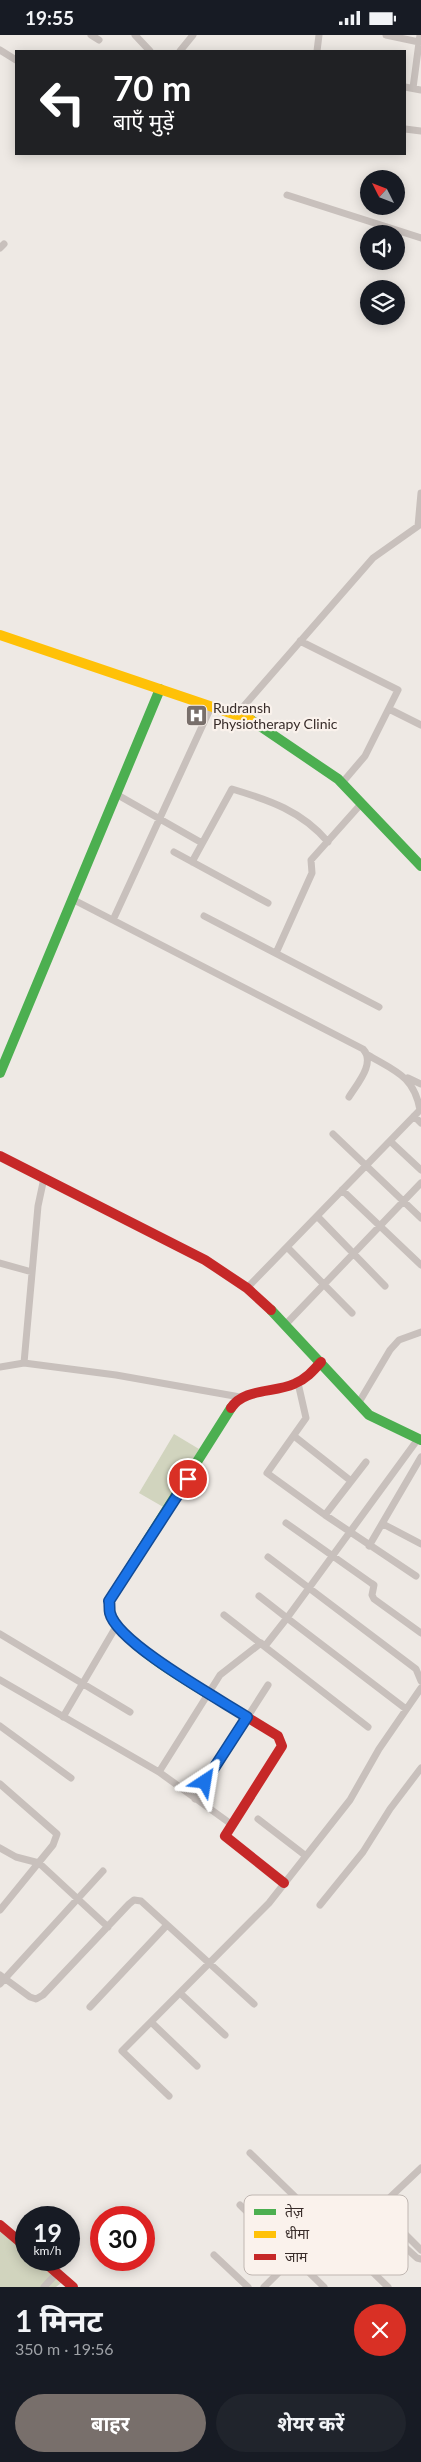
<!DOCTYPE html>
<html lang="hi">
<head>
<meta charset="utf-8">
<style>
	body { margin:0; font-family:Lato,"Noto Sans Devanagari",sans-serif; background:#20242c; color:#f1f3f6; height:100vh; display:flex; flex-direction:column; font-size:19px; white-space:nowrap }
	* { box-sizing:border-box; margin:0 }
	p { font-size:16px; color:#9ea1a6 }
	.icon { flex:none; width:28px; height:28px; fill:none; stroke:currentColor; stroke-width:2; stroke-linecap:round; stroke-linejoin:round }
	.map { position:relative; height:2252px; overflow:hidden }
	.drawer { display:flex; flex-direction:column; background:#171b24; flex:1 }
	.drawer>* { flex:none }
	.guide { position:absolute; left:15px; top:15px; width:391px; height:105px; border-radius:0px; box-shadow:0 2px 12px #0003; background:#202124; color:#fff; overflow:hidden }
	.needle { width:32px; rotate:312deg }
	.tools { position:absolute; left:360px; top:135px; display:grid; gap:10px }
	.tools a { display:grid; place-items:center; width:45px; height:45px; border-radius:50%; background:#171b24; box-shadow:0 2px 12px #0003; font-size:25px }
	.speed { position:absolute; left:15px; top:2171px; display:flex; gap:10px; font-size:25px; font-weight:700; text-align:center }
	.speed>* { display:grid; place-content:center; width:65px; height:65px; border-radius:50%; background:#171b24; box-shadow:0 2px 12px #0003; line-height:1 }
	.speed small { font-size:12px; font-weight:400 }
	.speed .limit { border:8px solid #d22; background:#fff; color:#111 }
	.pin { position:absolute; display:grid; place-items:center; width:42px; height:42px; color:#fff; margin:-21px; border:2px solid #fff; border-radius:50%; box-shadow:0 1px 5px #0007 }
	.me { position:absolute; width:55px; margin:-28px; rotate:33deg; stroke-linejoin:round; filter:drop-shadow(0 0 4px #0008) }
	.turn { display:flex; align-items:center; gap:18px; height:105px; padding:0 15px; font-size:22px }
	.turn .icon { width:65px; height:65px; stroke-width:2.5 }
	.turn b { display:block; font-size:35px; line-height:42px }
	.round { display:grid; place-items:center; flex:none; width:52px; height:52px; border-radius:26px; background:#20242c }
	.headline { display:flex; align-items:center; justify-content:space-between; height:85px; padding:0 15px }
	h1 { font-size:30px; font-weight:700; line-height:38px }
	.primary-button { display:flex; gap:10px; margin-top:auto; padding:10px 15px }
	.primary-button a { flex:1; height:58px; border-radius:30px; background:#786f6b; color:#fff; font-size:20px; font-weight:700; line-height:58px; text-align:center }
	.primary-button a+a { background:#20242c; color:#f1f3f6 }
	.status { display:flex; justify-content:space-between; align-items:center; height:35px; padding:0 25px; background:#171b24; direction:ltr }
	.status svg { height:14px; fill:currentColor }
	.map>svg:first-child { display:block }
	.green { fill:#d1d4be }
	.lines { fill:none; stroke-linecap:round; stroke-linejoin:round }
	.street { stroke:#c8c0bc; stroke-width:7 }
	.fast { stroke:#4caf50; stroke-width:10 }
	.slow { stroke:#ffc107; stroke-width:10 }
	.jam { stroke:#c62828; stroke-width:10 }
	.route-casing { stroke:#114b97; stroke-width:12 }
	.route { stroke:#1a73e8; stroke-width:9 }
	.labels { text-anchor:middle; stroke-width:4.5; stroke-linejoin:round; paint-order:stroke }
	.poi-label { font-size:14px; fill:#392d2a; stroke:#faf2ec; text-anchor:start }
	.key { fill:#faf2ec; stroke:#c0b7b2; stroke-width:1 }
	.key-label { font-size:14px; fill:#392d2a }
</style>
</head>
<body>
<div class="status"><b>19:55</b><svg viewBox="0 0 49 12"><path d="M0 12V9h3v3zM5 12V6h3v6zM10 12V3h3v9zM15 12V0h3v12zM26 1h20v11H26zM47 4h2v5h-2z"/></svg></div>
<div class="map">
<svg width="421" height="2252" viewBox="0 0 421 2252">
	<rect width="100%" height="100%" fill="#eee9e4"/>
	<path class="green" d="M 174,1399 L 199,1414 L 165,1473 L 139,1458 Z
		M 0,2190 L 26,2212 L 26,2225 L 41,2225 L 65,2245 L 56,2252 L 0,2252 Z"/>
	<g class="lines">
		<path class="street" d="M 91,0 L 99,5
			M 135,0 L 150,16
			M 386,0 L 419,7
			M 0,15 L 16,25
			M 180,16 L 193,0
			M 317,16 L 319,0
			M 405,52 L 421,55
			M 413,53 L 420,0
			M 405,94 L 421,96
			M 287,160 L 421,203
			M 0,213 L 4,209
			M 418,491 L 421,458
			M 300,606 L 398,655 L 365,721 L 342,748
			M 389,674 L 421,690
			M 236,680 L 373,523 L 421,489
			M 116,759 L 202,808
			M 174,817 L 268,868
			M 192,827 L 232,754 C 269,765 302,776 328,807
			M 72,864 L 363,1014 C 376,1028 357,1049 349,1062
			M 204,881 L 379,972
			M 113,885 L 211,672
			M 276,918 L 312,838 L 311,825 L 361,769
			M 368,1020 C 395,1036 414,1041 420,1075
			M 408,1043 L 421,1049
			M 414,1081 L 421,1088
			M 333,1099 L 421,1183
			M 390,1106 L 421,1135
			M 342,1155 L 421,1230
			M 317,1181 L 385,1251
			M 287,1212 L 352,1278
			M 0,1228 L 32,1237
			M 247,1253 L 421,1074
			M 286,1289 L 421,1148
			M 24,1328 L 116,1340 L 240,1362
			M 0,1332 L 24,1328 L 38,1171 L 44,1143
			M 298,1348 L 306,1383 L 267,1438 L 325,1480 L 416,1541
			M 358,1369 L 390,1315 L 399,1305 L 421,1297
			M 294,1401 L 351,1446
			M 325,1480 L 366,1427
			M 286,1488 L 371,1548 L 374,1550 L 372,1560 L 374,1564 L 421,1598
			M 383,1489 L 421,1509
			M 369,1511 L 421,1422
			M 268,1522 L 416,1634 L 421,1646
			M 259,1561 L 287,1583 L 265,1611
			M 224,1580 L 368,1692
			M 0,1599 L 130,1677
			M 0,1645 L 159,1737 L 231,1789
			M 406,1674 L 287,1583 L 418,1404
			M 63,1682 L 117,1590
			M 0,1691 L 71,1743
			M 159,1737 L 220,1640 L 261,1608
			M 0,1749 L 57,1799 L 53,1810 L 0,1875
			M 195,1764 L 268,1650
			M 258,1784 L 306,1821
			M 0,1813 L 16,1822 L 39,1828 L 108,1892
			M 320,1870 L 363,1817 L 390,1774 L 421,1733
			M 0,1940 L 30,1962 L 36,1964 L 43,1960 L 129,1869 L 134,1865 L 141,1866 L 254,1969
			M 0,1949 L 103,1836
			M 180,1958 L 225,2000
			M 90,1972 L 167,1890
			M 151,1987 L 197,2031
			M 169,2061 L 122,2016 L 269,1868 L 350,1765 L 379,1714 L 421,1653
			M 250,2118 L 388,2252
			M 421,2133 L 385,2167 L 379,2184 L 384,2193 L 417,2223 L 421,2224
			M 240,2170 L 324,2252
			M 380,2179 L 387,2181 L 421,2215
			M 214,2220 L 248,2252
			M 44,2252 L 57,2238
			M 264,2252 L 334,2183"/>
		<path class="fast" d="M 251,685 L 338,744 L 421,831
			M 0,1038 L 160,654
			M 271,1275 L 369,1380 L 421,1405
			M 231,1373 L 109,1566 C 109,1571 109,1577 111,1581 C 130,1617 206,1657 242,1679"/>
		<path class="slow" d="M 0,600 L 251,685"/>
		<path class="jam" d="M 0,1121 L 205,1225 L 247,1253 L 271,1275
			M 231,1373 C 244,1353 274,1358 294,1349 C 306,1344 313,1336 321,1327
			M 242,1679 L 278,1701 L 282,1711 L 225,1801 L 284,1848
			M 0,2190 L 26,2212
			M 42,2225 L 73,2252"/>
	</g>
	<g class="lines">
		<defs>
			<path id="route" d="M 188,1444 L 109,1566 C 110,1570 109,1574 110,1578 C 117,1608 219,1664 247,1682 L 205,1747"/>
		</defs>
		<use href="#route" class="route-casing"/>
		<use href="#route" class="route"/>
	</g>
	<defs>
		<symbol id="hospital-square" viewBox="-11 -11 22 22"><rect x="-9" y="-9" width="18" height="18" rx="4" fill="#786f6b" stroke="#faf2ec"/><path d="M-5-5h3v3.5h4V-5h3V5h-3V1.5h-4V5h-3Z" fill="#fff"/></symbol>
	</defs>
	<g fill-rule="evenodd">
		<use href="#hospital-square" x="184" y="668" width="25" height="25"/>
	</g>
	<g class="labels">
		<g class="poi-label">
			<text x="213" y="678">Rudransh<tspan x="213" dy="16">Physiotherapy Clinic</tspan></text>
		</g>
	</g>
	<rect x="244" y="2160" width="164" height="80" rx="8" class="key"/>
	<rect x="254" y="2174" width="22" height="6" fill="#4caf50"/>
	<rect x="254" y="2196" width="22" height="7" fill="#ffc107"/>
	<rect x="254" y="2219" width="22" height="6" fill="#c62828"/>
	<g class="key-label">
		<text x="285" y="2182">तेज़</text>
		<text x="285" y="2204">धीमा</text>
		<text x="285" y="2227">जाम</text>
	</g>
</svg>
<div class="tools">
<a><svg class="needle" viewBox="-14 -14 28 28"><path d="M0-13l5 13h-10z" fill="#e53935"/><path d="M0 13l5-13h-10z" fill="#9ea1a6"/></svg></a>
<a><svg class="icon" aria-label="sound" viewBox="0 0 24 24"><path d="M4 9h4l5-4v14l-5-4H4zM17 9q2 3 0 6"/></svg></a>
<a><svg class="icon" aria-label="layers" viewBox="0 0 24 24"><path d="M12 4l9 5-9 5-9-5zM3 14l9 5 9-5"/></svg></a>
</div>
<div class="speed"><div>19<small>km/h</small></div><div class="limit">30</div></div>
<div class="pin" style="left:188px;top:1444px;background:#d93025"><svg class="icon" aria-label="arrive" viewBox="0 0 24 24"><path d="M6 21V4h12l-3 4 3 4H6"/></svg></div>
<svg class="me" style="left:205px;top:1747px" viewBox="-20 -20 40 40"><path d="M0-17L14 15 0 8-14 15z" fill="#1a73e8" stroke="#fff" stroke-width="4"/></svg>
<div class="guide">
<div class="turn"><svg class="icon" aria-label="left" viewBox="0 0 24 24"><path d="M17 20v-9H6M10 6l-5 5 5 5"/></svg><div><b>70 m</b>बाएँ मुड़ें</div></div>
</div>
</div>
<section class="drawer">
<div class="headline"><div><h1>1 मिनट</h1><p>350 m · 19:56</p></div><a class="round" style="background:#d93025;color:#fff"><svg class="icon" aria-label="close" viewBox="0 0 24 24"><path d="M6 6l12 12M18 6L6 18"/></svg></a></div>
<div class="primary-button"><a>बाहर</a><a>शेयर करें</a></div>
</section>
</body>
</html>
